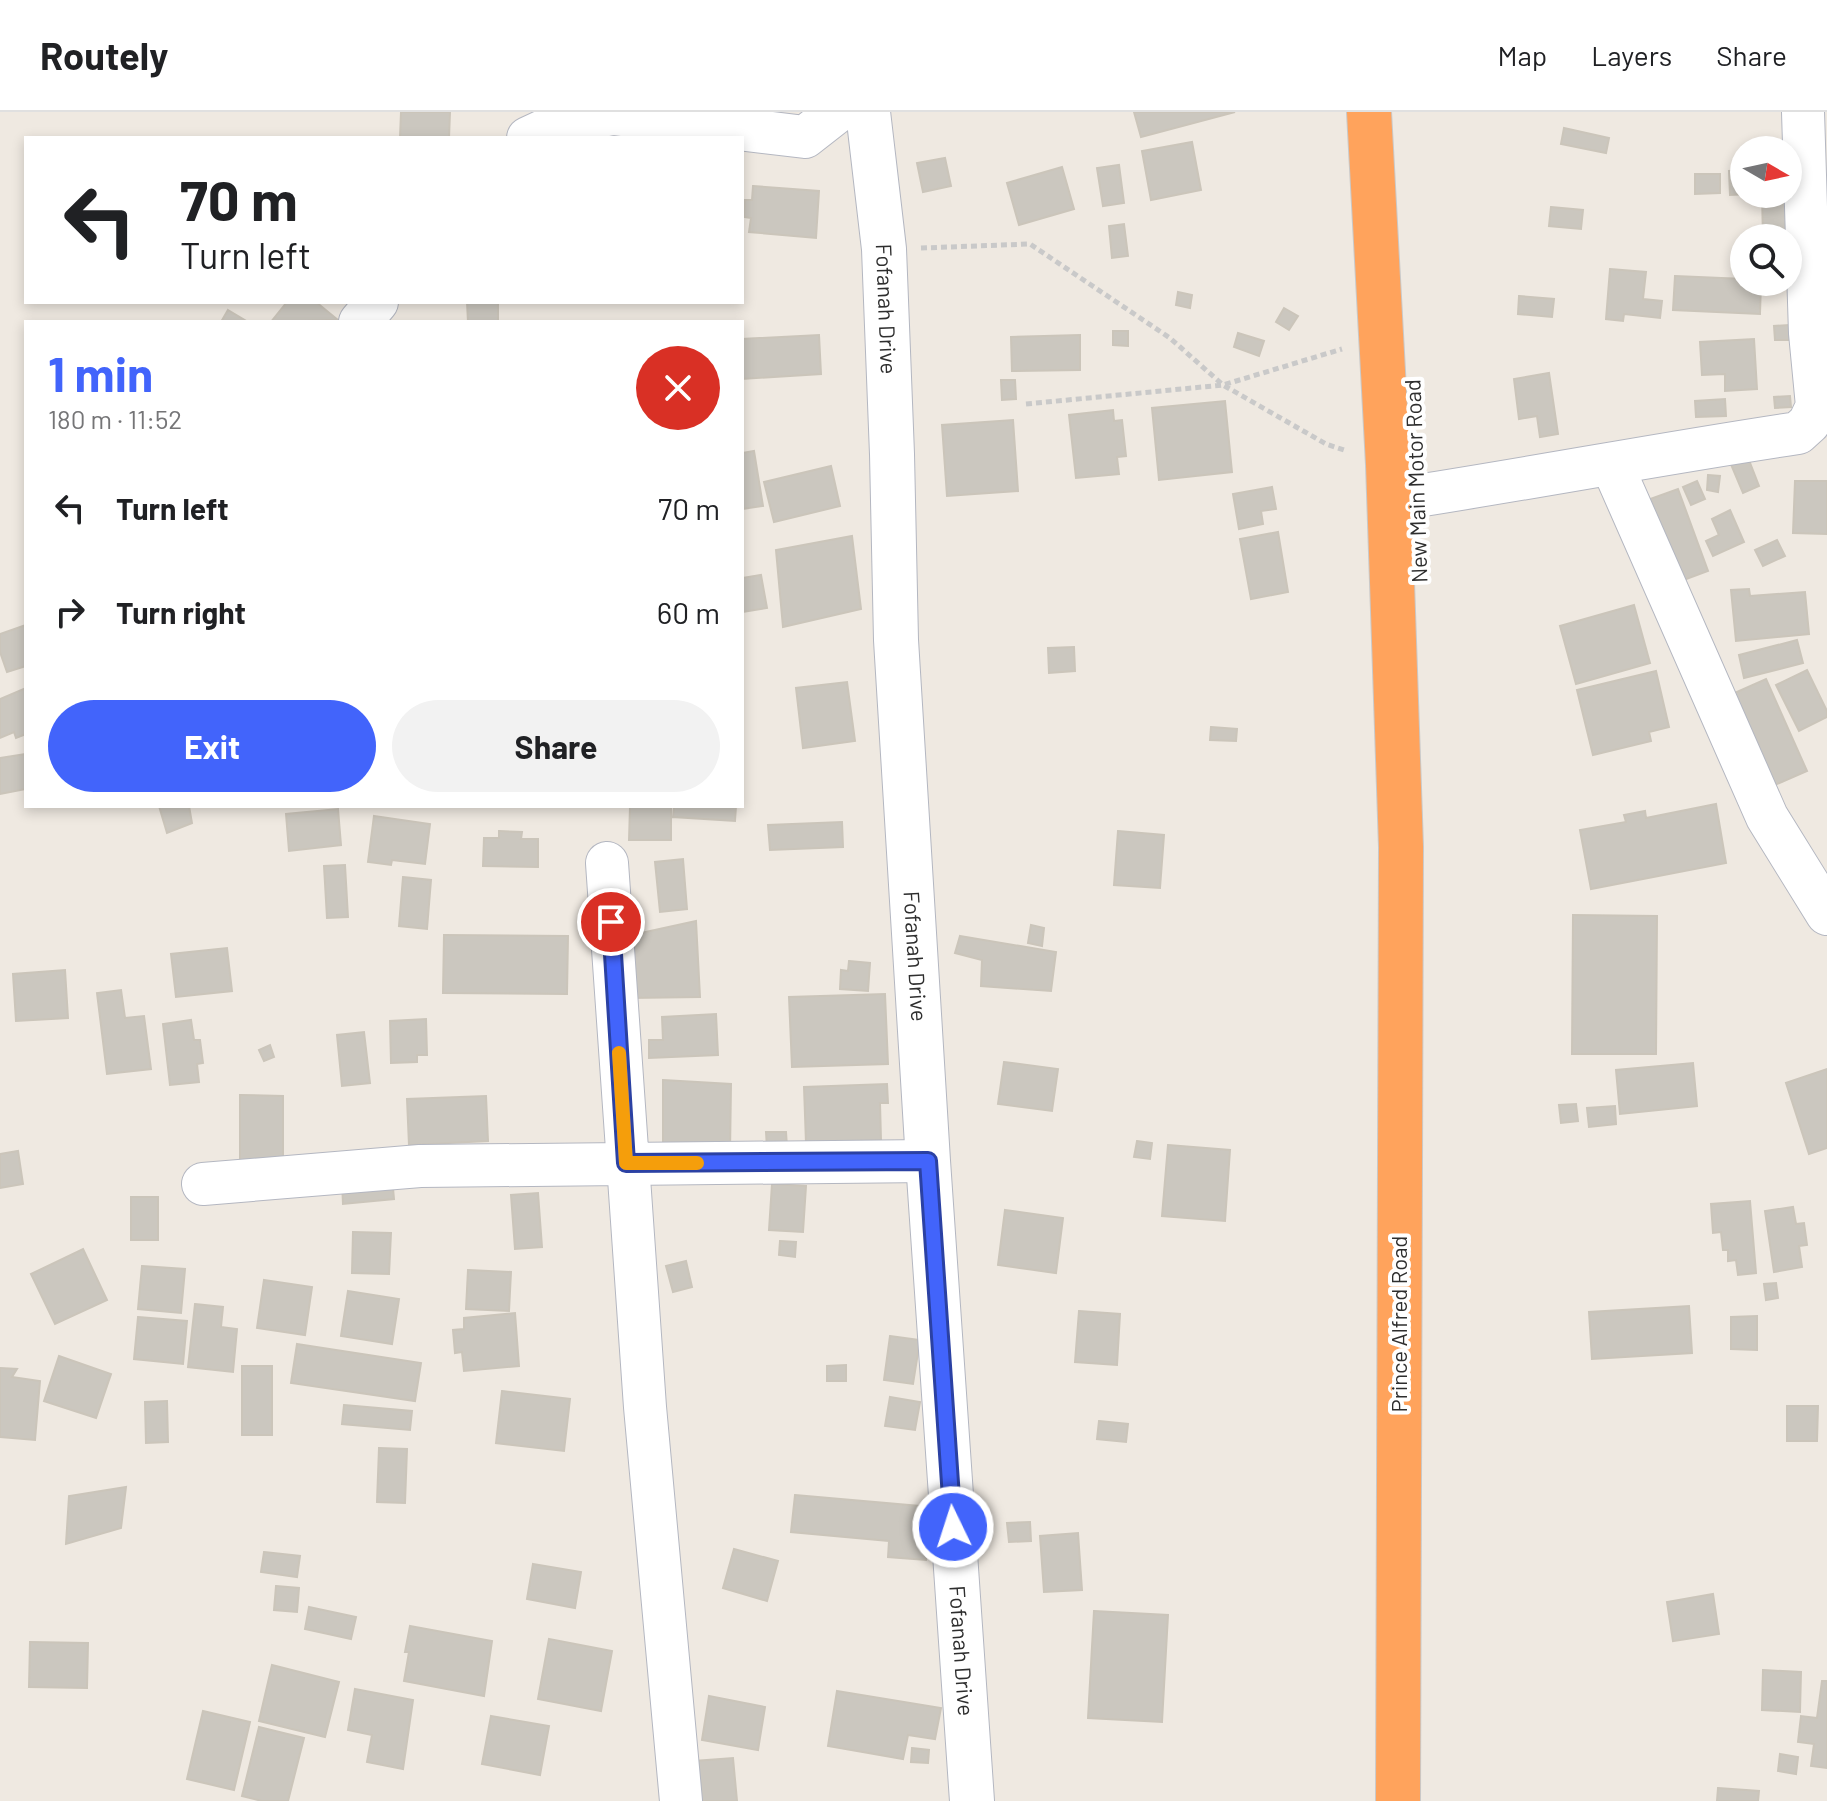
<!DOCTYPE html>
<html lang="en">
<head>
<meta charset="utf-8">
<style>
	body { margin:0; font-family:Barlow,sans-serif; background:#f2f2f2; color:#202124; height:100vh; display:flex; flex-direction:column; font-size:30px; white-space:nowrap }
	* { box-sizing:border-box; margin:0 }
	p { font-size:26px; color:#757577 }
	.icon { flex:none; width:44px; height:44px; fill:none; stroke:currentColor; stroke-width:2; stroke-linecap:round; stroke-linejoin:round }
	.map { position:relative; flex:1; overflow:hidden }
	.side { position:absolute; left:24px; top:208px; width:720px; height:488px; display:flex; flex-direction:column; background:#fff; border-radius:0px; box-shadow:0 4px 12px #0003 }
	.side>* { flex:none }
	.hud { position:absolute; left:24px; top:24px; width:720px; height:168px; border-radius:0px; box-shadow:0 4px 12px #0003; background:#fff; color:#202124; overflow:hidden }
	.needle { width:52px; rotate:99deg }
	.tools { position:absolute; left:1730px; top:24px; display:grid; gap:16px }
	.tools a { display:grid; place-items:center; width:72px; height:72px; border-radius:50%; background:#fff; box-shadow:0 4px 12px #0003; font-size:40px }
	.pin { position:absolute; display:grid; place-items:center; width:68px; height:68px; color:#fff; margin:-34px; border:4px solid #fff; border-radius:50%; box-shadow:0 2px 8px #0007 }
	.me { position:absolute; width:88px; margin:-44px; rotate:356deg; stroke-linejoin:round; filter:drop-shadow(0 0 6px #0008) }
	.turn { display:flex; align-items:center; gap:28px; height:168px; padding:0 24px; font-size:36px }
	.turn .icon { width:104px; height:104px; stroke-width:2.5 }
	.turn b { display:block; font-size:56px; line-height:68px }
	.round { display:grid; place-items:center; flex:none; width:84px; height:84px; border-radius:42px; background:#f2f2f2 }
	.head { display:flex; align-items:center; justify-content:space-between; height:136px; padding:0 24px }
	h1 { font-size:48px; font-weight:700; line-height:60px; color:#4264fb }
	.cta { display:flex; gap:16px; margin-top:auto; padding:16px 24px }
	.cta a { flex:1; height:92px; border-radius:48px; background:#4264fb; color:#fff; font-size:32px; font-weight:700; line-height:92px; text-align:center }
	.cta a+a { background:#f2f2f2; color:#202124 }
	ul { padding:0; list-style:none }
	li { display:flex; align-items:center; gap:24px; height:104px; padding:0 24px }
	li div { flex:1 }
	li b { display:block; font-size:30px }
	li em { font-style:normal }
	header { display:flex; align-items:center; gap:48px; box-sizing:border-box; height:112px; padding:0 40px; background:#fff; border-bottom:2px solid #e0e0e0 }
	header strong { font-size:38px }
	nav { display:flex; gap:44px; margin-inline-start:auto; font-size:28px }
	.map>svg:first-child { display:block }
	.building { fill:#cbc7bf; stroke:#cbc5ba; stroke-width:2 }
	.lines { fill:none; stroke-linecap:round; stroke-linejoin:round }
	.street-casing { stroke:#b4b7c1; stroke-width:44 }
	.secondary-casing { stroke:#b4b7c1; stroke-width:46 }
	.highway-casing { stroke:#c9c9c9; stroke-width:46 }
	.path { stroke:#c9c9c9; stroke-width:5; stroke-dasharray:6 4; stroke-linecap:butt }
	.street { stroke:#fff; stroke-width:42 }
	.secondary { stroke:#fff; stroke-width:44 }
	.highway { stroke:#ffa35c; stroke-width:44 }
	.route-casing { stroke:#2b41a3; stroke-width:20 }
	.route { stroke:#4264fb; stroke-width:14 }
	.slow { stroke:#f59e0b; stroke-width:14 }
	.labels { text-anchor:middle; stroke-width:8; stroke-linejoin:round; paint-order:stroke }
	.street-label { font-size:22px; fill:#2e2e2e; stroke:#fff }
</style>
</head>
<body>
<header>
<strong>Routely</strong>
<nav><a>Map</a><a>Layers</a><a>Share</a></nav>
</header>
<div class="map">
<svg width="1827" height="1689" viewBox="0 0 1827 1689">
	<rect width="100%" height="100%" fill="#efe9e1"/>
	<path class="building" d="M 401,0 L 450,0 L 449,26 L 400,26 Z
		M 1134,0 L 1235,0 L 1141,25 Z
		M 1564,16 L 1609,26 L 1606,41 L 1561,32 Z
		M 1192,30 L 1201,78 L 1151,88 L 1142,39 Z
		M 945,46 L 951,74 L 923,80 L 917,51 Z
		M 1119,53 L 1124,91 L 1103,94 L 1097,56 Z
		M 1062,55 L 1074,97 L 1019,113 L 1007,71 Z
		M 1744,58 L 1744,82 L 1751,82 L 1730,83 L 1729,59 Z
		M 1695,62 L 1720,62 L 1720,81 L 1695,82 Z
		M 753,74 L 819,79 L 816,126 L 749,120 L 751,106 L 744,105 L 745,88 L 752,88 Z
		M 1762,82 L 1786,82 L 1787,126 L 1763,126 Z
		M 1551,95 L 1583,98 L 1581,117 L 1549,114 Z
		M 1124,112 L 1128,144 L 1112,146 L 1109,114 Z
		M 1610,157 L 1646,160 L 1643,187 L 1662,189 L 1660,206 L 1624,202 L 1623,209 L 1606,207 Z
		M 1675,164 L 1744,167 L 1744,170 L 1761,170 L 1760,202 L 1673,198 Z
		M 1178,180 L 1192,183 L 1190,196 L 1176,193 Z
		M 1519,184 L 1554,187 L 1552,205 L 1518,202 Z
		M 287,190 L 316,190 L 338,208 L 271,210 Z
		M 467,190 L 498,190 L 498,210 L 468,210 Z
		M 1284,196 L 1298,204 L 1289,218 L 1276,210 Z
		M 228,198 L 248,210 L 221,210 Z
		M 1789,213 L 1790,228 L 1775,228 L 1774,214 Z
		M 1113,219 L 1128,219 L 1128,234 L 1113,233 Z
		M 1238,221 L 1264,229 L 1259,244 L 1234,235 Z
		M 819,223 L 821,262 L 742,267 L 742,227 Z
		M 1080,223 L 1080,258 L 1012,259 L 1011,225 Z
		M 1754,227 L 1757,277 L 1725,279 L 1725,262 L 1702,263 L 1700,230 Z
		M 1549,261 L 1558,322 L 1540,325 L 1537,304 L 1519,307 L 1514,267 Z
		M 1001,268 L 1015,268 L 1016,287 L 1002,288 Z
		M 1790,284 L 1791,295 L 1775,296 L 1774,285 Z
		M 1725,287 L 1726,304 L 1696,305 L 1695,289 Z
		M 1225,289 L 1232,360 L 1159,368 L 1152,296 Z
		M 1113,298 L 1114,309 L 1122,308 L 1126,344 L 1117,345 L 1119,362 L 1076,366 L 1069,303 Z
		M 1013,308 L 1018,379 L 947,384 L 942,313 Z
		M 754,339 L 763,394 L 742,397 L 742,341 Z
		M 1747,343 L 1759,374 L 1743,381 L 1730,350 Z
		M 831,354 L 840,394 L 774,410 L 764,370 Z
		M 1708,363 L 1720,364 L 1718,380 L 1707,378 Z
		M 1697,369 L 1705,387 L 1691,393 L 1683,375 Z
		M 1795,369 L 1827,369 L 1827,422 L 1793,421 Z
		M 1272,375 L 1276,397 L 1261,399 L 1263,412 L 1239,417 L 1233,382 Z
		M 1678,377 L 1708,459 L 1681,469 L 1650,387 Z
		M 1730,398 L 1744,430 L 1713,444 L 1706,429 L 1719,423 L 1712,407 Z
		M 1278,420 L 1288,480 L 1251,487 L 1240,427 Z
		M 852,424 L 861,497 L 783,515 L 776,438 Z
		M 1777,428 L 1785,444 L 1763,454 L 1755,438 Z
		M 761,463 L 767,496 L 742,500 L 742,466 Z
		M 1749,477 L 1750,484 L 1805,480 L 1809,522 L 1736,529 L 1731,478 Z
		M 1634,493 L 1650,551 L 1576,572 L 1560,514 Z
		M 26,513 L 26,554 L 7,560 L 0,540 L 0,522 Z
		M 1797,528 L 1803,551 L 1744,566 L 1739,543 Z
		M 1074,535 L 1075,559 L 1049,561 L 1048,536 Z
		M 1807,558 L 1827,599 L 1827,605 L 1799,619 L 1776,573 Z
		M 1656,559 L 1669,615 L 1649,620 L 1651,629 L 1593,643 L 1577,578 Z
		M 1766,567 L 1807,659 L 1770,675 L 1730,583 Z
		M 847,570 L 855,629 L 803,636 L 796,576 Z
		M 26,576 L 26,622 L 16,626 L 14,620 L 0,626 L 0,587 Z
		M 1211,615 L 1237,617 L 1236,629 L 1210,628 Z
		M 26,642 L 26,677 L 0,682 L 0,646 Z
		M 1716,692 L 1726,751 L 1591,777 L 1580,718 L 1626,710 L 1624,703 L 1645,699 L 1646,706 Z
		M 159,694 L 189,694 L 192,711 L 167,721 Z
		M 671,694 L 671,728 L 629,728 L 630,695 L 620,694 Z
		M 674,694 L 736,694 L 735,709 L 673,705 Z
		M 338,697 L 341,733 L 289,739 L 286,702 Z
		M 374,704 L 430,712 L 425,752 L 392,748 L 391,753 L 368,750 Z
		M 842,710 L 843,735 L 770,738 L 768,713 Z
		M 499,719 L 522,720 L 521,727 L 538,727 L 538,755 L 483,754 L 484,726 L 499,726 Z
		M 1118,719 L 1164,723 L 1160,776 L 1114,773 Z
		M 683,747 L 687,797 L 660,800 L 655,750 Z
		M 345,753 L 348,805 L 327,806 L 324,754 Z
		M 403,765 L 431,768 L 427,817 L 399,814 Z
		M 1573,803 L 1657,804 L 1656,942 L 1572,942 Z
		M 696,809 L 700,885 L 630,886 L 627,824 Z
		M 1031,813 L 1044,816 L 1042,834 L 1028,831 Z
		M 444,823 L 568,824 L 567,882 L 443,881 Z
		M 960,824 L 1056,840 L 1051,879 L 981,874 L 982,848 L 955,841 Z
		M 227,836 L 232,879 L 176,885 L 171,842 Z
		M 849,849 L 870,851 L 868,879 L 840,877 L 841,858 L 848,859 Z
		M 65,858 L 68,906 L 16,909 L 13,862 Z
		M 121,878 L 125,906 L 144,904 L 151,957 L 107,962 L 97,881 Z
		M 885,882 L 888,952 L 792,955 L 789,885 Z
		M 716,902 L 718,943 L 649,946 L 649,928 L 663,928 L 662,905 Z
		M 426,907 L 427,943 L 417,943 L 417,950 L 391,951 L 390,909 Z
		M 191,908 L 194,928 L 200,928 L 203,951 L 197,952 L 199,970 L 170,973 L 163,912 Z
		M 364,920 L 370,971 L 342,974 L 337,923 Z
		M 270,933 L 274,945 L 264,949 L 259,938 Z
		M 1004,950 L 1058,957 L 1052,999 L 998,992 Z
		M 1693,951 L 1697,994 L 1620,1002 L 1616,958 Z
		M 1827,957 L 1827,1036 L 1809,1042 L 1786,971 Z
		M 663,968 L 731,972 L 730,1041 L 663,1043 Z
		M 887,972 L 888,991 L 880,991 L 881,1028 L 806,1031 L 804,975 Z
		M 240,983 L 283,984 L 283,1051 L 240,1050 Z
		M 486,984 L 488,1029 L 409,1033 L 407,987 Z
		M 1576,992 L 1578,1009 L 1561,1011 L 1559,993 Z
		M 1615,994 L 1616,1012 L 1589,1015 L 1587,996 Z
		M 766,1020 L 786,1020 L 787,1035 L 767,1036 Z
		M 1137,1029 L 1152,1031 L 1150,1047 L 1134,1045 Z
		M 1168,1033 L 1230,1038 L 1225,1109 L 1162,1104 Z
		M 18,1039 L 23,1072 L 0,1076 L 0,1042 Z
		M 392,1065 L 394,1087 L 343,1092 L 342,1069 Z
		M 772,1072 L 806,1074 L 803,1120 L 769,1118 Z
		M 538,1081 L 542,1135 L 515,1137 L 511,1083 Z
		M 131,1085 L 158,1085 L 158,1128 L 131,1128 Z
		M 1750,1089 L 1756,1161 L 1738,1163 L 1736,1148 L 1728,1149 L 1728,1138 L 1723,1138 L 1721,1120 L 1713,1121 L 1711,1092 Z
		M 1793,1095 L 1796,1112 L 1804,1111 L 1807,1133 L 1799,1134 L 1802,1155 L 1774,1160 L 1765,1099 Z
		M 1005,1098 L 1063,1106 L 1056,1161 L 998,1153 Z
		M 353,1120 L 391,1121 L 389,1162 L 352,1161 Z
		M 780,1129 L 796,1130 L 795,1145 L 779,1143 Z
		M 83,1137 L 107,1188 L 55,1212 L 31,1162 Z
		M 686,1149 L 692,1175 L 673,1180 L 666,1154 Z
		M 142,1154 L 185,1157 L 181,1201 L 138,1197 Z
		M 468,1158 L 511,1160 L 509,1199 L 466,1197 Z
		M 264,1168 L 312,1175 L 305,1223 L 257,1216 Z
		M 1776,1171 L 1778,1186 L 1766,1188 L 1764,1172 Z
		M 348,1179 L 399,1187 L 392,1232 L 341,1224 Z
		M 195,1192 L 223,1195 L 221,1215 L 237,1217 L 233,1260 L 188,1255 Z
		M 1689,1194 L 1692,1241 L 1592,1247 L 1589,1200 Z
		M 1079,1199 L 1120,1202 L 1117,1253 L 1075,1250 Z
		M 515,1201 L 519,1254 L 464,1259 L 462,1240 L 455,1241 L 453,1218 L 464,1217 L 464,1206 Z
		M 1757,1204 L 1757,1238 L 1731,1237 L 1731,1205 Z
		M 138,1205 L 187,1209 L 183,1252 L 134,1247 Z
		M 890,1224 L 920,1228 L 913,1272 L 884,1268 Z
		M 297,1232 L 421,1251 L 415,1289 L 291,1271 Z
		M 59,1244 L 111,1262 L 96,1306 L 44,1289 Z
		M 846,1253 L 846,1269 L 827,1269 L 827,1254 Z
		M 242,1254 L 272,1254 L 272,1323 L 242,1323 Z
		M 0,1256 L 17,1257 L 12,1265 L 40,1269 L 35,1328 L 0,1325 Z
		M 502,1279 L 570,1287 L 564,1339 L 496,1331 Z
		M 890,1285 L 920,1290 L 915,1318 L 885,1314 Z
		M 167,1289 L 168,1330 L 146,1331 L 145,1290 Z
		M 344,1293 L 412,1299 L 410,1318 L 342,1312 Z
		M 1787,1294 L 1818,1294 L 1817,1329 L 1787,1329 Z
		M 1099,1309 L 1128,1312 L 1126,1330 L 1097,1327 Z
		M 379,1336 L 407,1337 L 405,1391 L 377,1390 Z
		M 126,1375 L 121,1416 L 66,1432 L 69,1384 Z
		M 795,1383 L 931,1395 L 926,1448 L 888,1445 L 889,1429 L 791,1420 Z
		M 1030,1410 L 1031,1429 L 1009,1430 L 1007,1411 Z
		M 1078,1421 L 1082,1478 L 1044,1480 L 1040,1424 Z
		M 734,1437 L 778,1449 L 767,1489 L 723,1476 Z
		M 264,1440 L 300,1444 L 297,1465 L 261,1460 Z
		M 533,1452 L 581,1460 L 575,1496 L 527,1487 Z
		M 276,1474 L 299,1476 L 297,1500 L 274,1498 Z
		M 1713,1482 L 1719,1522 L 1673,1529 L 1667,1490 Z
		M 309,1495 L 356,1505 L 351,1527 L 305,1517 Z
		M 1094,1499 L 1168,1503 L 1162,1610 L 1088,1606 Z
		M 410,1514 L 492,1529 L 484,1584 L 404,1569 L 409,1540 L 405,1540 Z
		M 549,1527 L 612,1539 L 601,1599 L 538,1587 Z
		M 30,1530 L 88,1531 L 87,1576 L 29,1575 Z
		M 272,1553 L 339,1570 L 325,1625 L 259,1609 Z
		M 1763,1558 L 1801,1560 L 1800,1600 L 1762,1598 Z
		M 1822,1569 L 1827,1569 L 1827,1656 L 1811,1654 L 1814,1632 L 1798,1630 L 1801,1604 L 1817,1606 Z
		M 355,1577 L 413,1588 L 403,1657 L 367,1650 L 372,1623 L 348,1618 Z
		M 837,1579 L 941,1596 L 935,1627 L 908,1623 L 903,1647 L 828,1634 Z
		M 709,1584 L 765,1595 L 758,1638 L 702,1628 Z
		M 203,1599 L 250,1610 L 234,1678 L 187,1667 Z
		M 491,1604 L 549,1614 L 540,1663 L 482,1652 Z
		M 259,1615 L 304,1626 L 288,1689 L 262,1689 L 242,1684 Z
		M 912,1636 L 929,1638 L 928,1651 L 911,1650 Z
		M 1780,1642 L 1798,1645 L 1796,1662 L 1778,1659 Z
		M 733,1646 L 737,1689 L 697,1689 L 694,1649 Z
		M 1718,1676 L 1759,1679 L 1758,1689 L 1717,1689 Z"/>
	<g class="lines">
		<defs>
			<path id="street" d="M 528,26 L 556,13 L 613,2 L 805,25 L 837,0
				M 360,210 L 377,190
				M 1612,353 L 1767,705 L 1827,802
				M 1417,384 C 1544,364 1671,340 1798,321 L 1809,311 L 1817,294 L 1810,221 L 1803,0
				M 607,751 L 645,1295 L 681,1689
				M 203,1072 L 420,1054 L 928,1049"/>
			<g id="secondary">
				<path id="s1" d="M 868,0 L 884,137 L 892,342 L 896,528 L 928,1049 L 972,1689"/>
			</g>
			<path id="highway" d="M 1369,0 L 1388,352 L 1401,735 L 1398,1689"/>
		</defs>
		<use href="#street" class="street-casing"/>
		<use href="#secondary" class="secondary-casing"/>
		<use href="#highway" class="highway-casing"/>
		<path class="path" d="M 921,136 L 1030,132 L 1170,226 L 1223,273 L 1326,332 L 1347,339
			M 1026,292 L 1223,273 L 1342,237"/>
		<use href="#street" class="street"/>
		<use href="#secondary" class="secondary"/>
		<use href="#highway" class="highway"/>
	</g>
	<g class="lines">
		<defs>
			<path id="route" d="M 611,810 L 626,1051 L 928,1049 L 953,1415"/>
		</defs>
		<use href="#route" class="route-casing"/>
		<use href="#route" class="route"/>
		<path class="slow" d="M 619,941 L 626,1051 L 697,1051"/>
	</g>
	<g class="labels">
		<g class="street-label">
			<text dy="8" stroke="none"><textPath href="#s1" startOffset="198">Fofanah Drive</textPath></text>
			<text transform="translate(1416 369) rotate(-92)" y="8">New Main Motor Road</text>
			<text dy="8" stroke="none"><textPath href="#s1" startOffset="846">Fofanah Drive</textPath></text>
			<text transform="translate(1399 1212) rotate(-90)" y="8">Prince Alfred Road</text>
			<text dy="8" stroke="none"><textPath href="#s1" startOffset="1542">Fofanah Drive</textPath></text>
		</g>
	</g>
</svg>
<div class="tools">
<a><svg class="needle" viewBox="-14 -14 28 28"><path d="M0-13l5 13h-10z" fill="#e53935"/><path d="M0 13l5-13h-10z" fill="#757577"/></svg></a>
<a><svg class="icon" aria-label="search" viewBox="0 0 24 24"><circle cx="10" cy="10" r="6"/><path d="M15 15l6 6"/></svg></a>
</div>
<div class="pin" style="left:611px;top:810px;background:#d93025"><svg class="icon" aria-label="arrive" viewBox="0 0 24 24"><path d="M6 21V4h12l-3 4 3 4H6"/></svg></div>
<svg class="me" style="left:953px;top:1415px" viewBox="-20 -20 40 40"><circle r="17" fill="#4264fb" stroke="#fff" stroke-width="3"/><path d="M0-11L8 9 0 5-8 9z" fill="#fff"/></svg>
<div class="hud">
<div class="turn"><svg class="icon" aria-label="left" viewBox="0 0 24 24"><path d="M17 20v-9H6M10 6l-5 5 5 5"/></svg><div><b>70 m</b>Turn left</div></div>
</div>
<section class="side">
<div class="head"><div><h1>1 min</h1><p>180 m · 11:52</p></div><a class="round" style="background:#d93025;color:#fff"><svg class="icon" aria-label="close" viewBox="0 0 24 24"><path d="M6 6l12 12M18 6L6 18"/></svg></a></div>
<ul>
<li><svg class="icon" aria-label="left" viewBox="0 0 24 24"><path d="M17 20v-9H6M10 6l-5 5 5 5"/></svg><div><b>Turn left</b></div><em>70 m</em></li>
<li><svg class="icon" aria-label="right" viewBox="0 0 24 24"><path d="M7 20v-9h11M14 6l5 5-5 5"/></svg><div><b>Turn right</b></div><em>60 m</em></li>
</ul>
<div class="cta"><a>Exit</a><a>Share</a></div>
</section>
</div>
</body>
</html>
